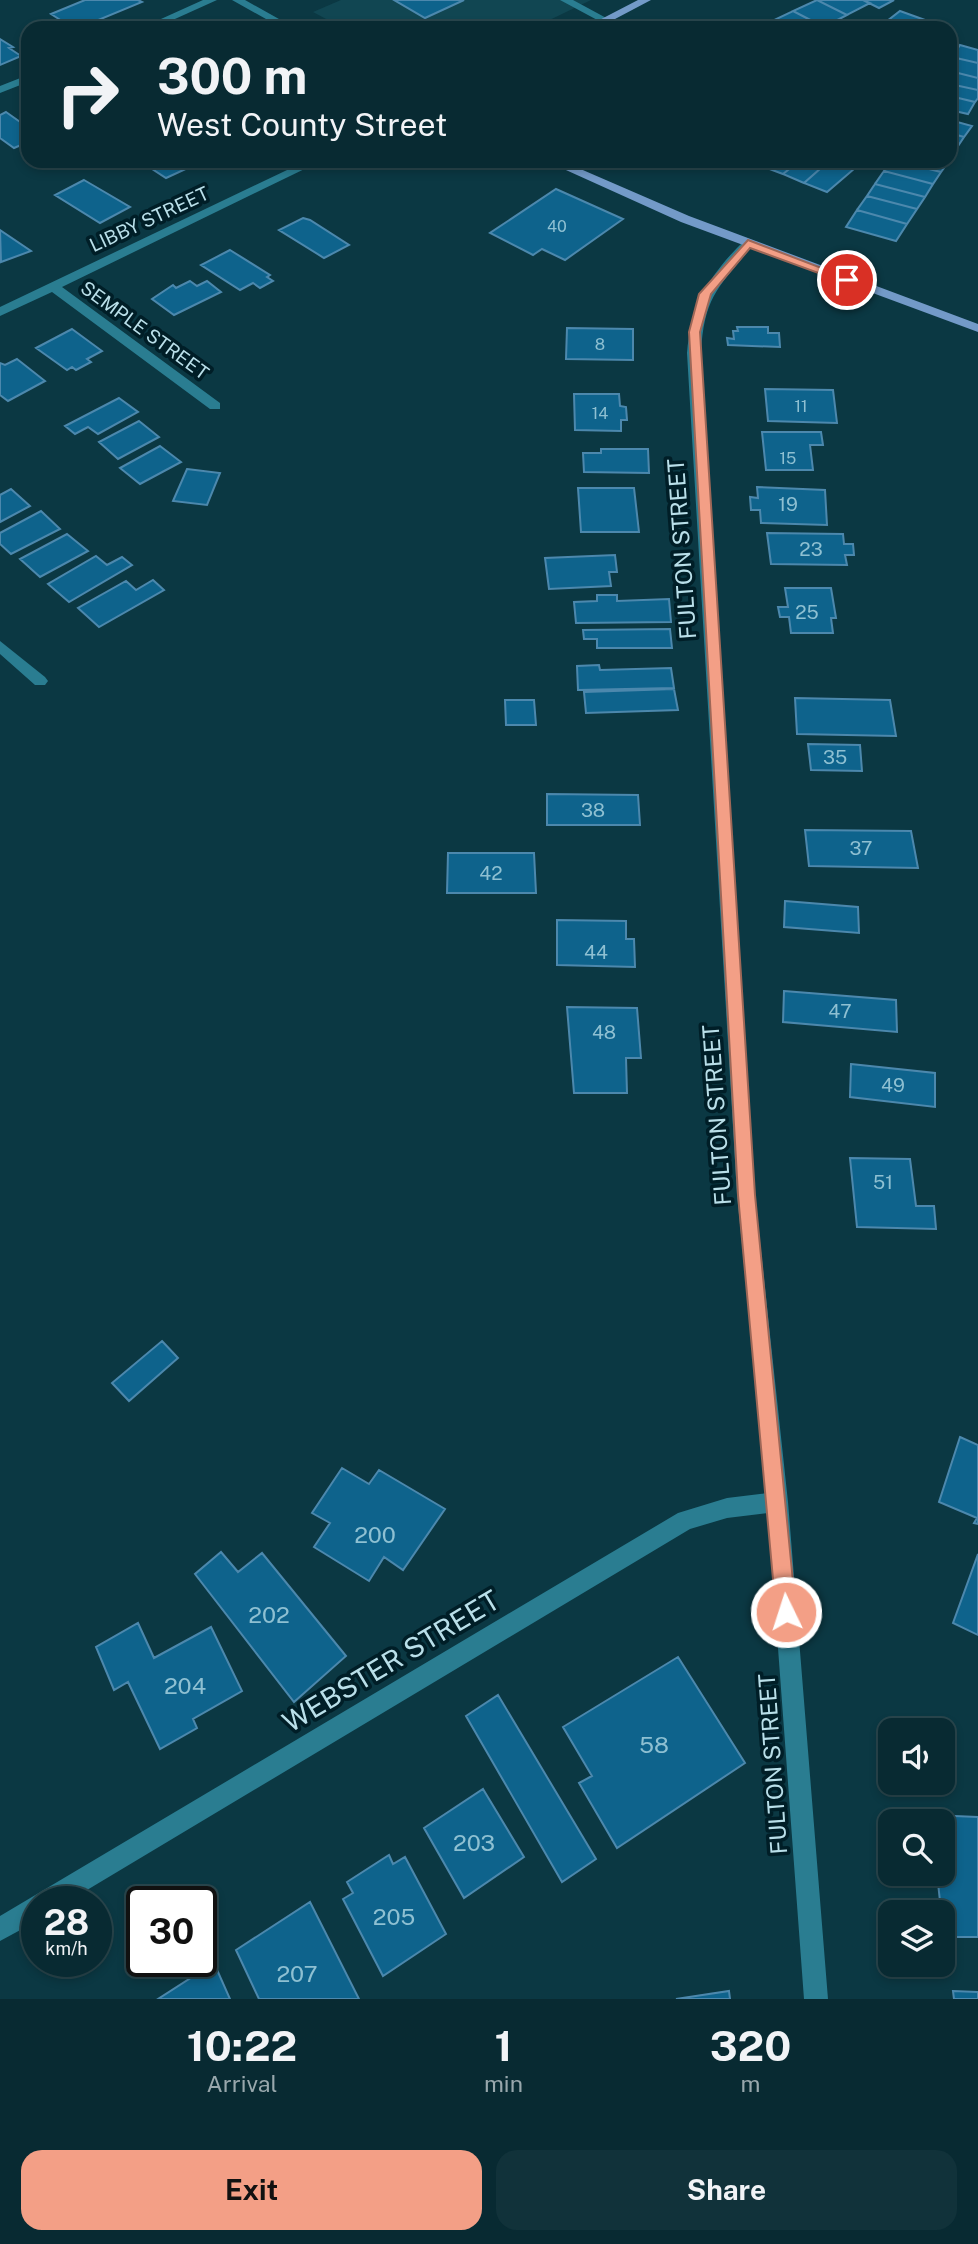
<!DOCTYPE html>
<html lang="en">
<head>
<meta charset="utf-8">
<style>
	body { margin:0; font-family:"Public Sans",sans-serif; background:#11323a; color:#f1f3f6; height:100vh; display:flex; flex-direction:column; font-size:26px; white-space:nowrap }
	* { box-sizing:border-box; margin:0 }
	p { font-size:23px; color:#98a7ac }
	.icon { flex:none; width:38px; height:38px; fill:none; stroke:currentColor; stroke-width:2; stroke-linecap:round; stroke-linejoin:round }
	.map { position:relative; height:1999px; overflow:hidden }
	.side { display:flex; flex-direction:column; background:#082a32; flex:1 }
	.side>* { flex:none }
	.banner { position:absolute; left:21px; top:21px; width:936px; height:147px; border-radius:21px; box-shadow:0 4px 10px #0003,0 0 0 2px #29464d; background:#082a32; color:#f1f3f6; overflow:hidden }
	.buttons { position:absolute; left:878px; top:1718px; display:grid; gap:14px }
	.buttons a { display:grid; place-items:center; width:77px; height:77px; border-radius:14px; background:#082a32; box-shadow:0 4px 10px #0003,0 0 0 2px #29464d; font-size:35px }
	.speed { position:absolute; left:21px; top:1886px; display:flex; gap:14px; font-size:35px; font-weight:700; text-align:center }
	.speed>* { display:grid; place-content:center; width:91px; height:91px; border-radius:50%; background:#082a32; box-shadow:0 4px 10px #0003,0 0 0 2px #29464d; line-height:1 }
	.speed small { font-size:18px; font-weight:400 }
	.speed .limit { border:4px solid #111; border-radius:10px; background:#fff; color:#111 }
	.pin { position:absolute; display:grid; place-items:center; width:60px; height:60px; color:#fff; margin:-30px; border:4px solid #fff; border-radius:50%; box-shadow:0 2px 7px #0007 }
	.me { position:absolute; width:77px; margin:-38px; rotate:356deg; stroke-linejoin:round; filter:drop-shadow(0 0 5px #0008) }
	.turn { display:flex; align-items:center; gap:24px; height:147px; padding:0 21px; font-size:32px }
	.turn .icon { width:91px; height:91px; stroke-width:2.5 }
	.turn b { display:block; font-size:49px; line-height:60px }
	.eta { display:flex; justify-content:space-evenly; align-items:center; height:119px; text-align:center }
	.eta b { font-size:42px; font-weight:700; line-height:49px }
	.cta { display:flex; gap:14px; margin-top:auto; padding:14px 21px }
	.cta a { flex:1; height:80px; border-radius:21px; background:#f39f86; color:#111; font-size:28px; font-weight:700; line-height:80px; text-align:center }
	.cta a+a { background:#11323a; color:#f1f3f6 }
	.map>svg:first-child { display:block }
	.built { fill:#114652 }
	.building { fill:#0e638c; stroke:#4c88ad; stroke-width:2 }
	.lines { fill:none; stroke-linecap:round; stroke-linejoin:round }
	.minor { fill:#2a7d91; fill-rule:evenodd }
	.major { fill:#739ac8; fill-rule:evenodd }
	.route { fill:#f39f86; stroke:#9e6757; stroke-width:2 }
	.labels { text-anchor:middle; stroke-width:7; stroke-linejoin:round; paint-order:stroke }
	.far-number-label { font-size:16px; fill:#8ec0d2 }
	.far-street-label { font-size:19px; fill:#b9dfe9; stroke:#001e27 }
	.number-label { font-size:19px; fill:#8ec0d2 }
	.street-label { font-size:23px; fill:#b9dfe9; stroke:#001e27 }
	.near-number-label { font-size:23px; fill:#8ec0d2 }
	.near-street-label { font-size:28px; fill:#b9dfe9; stroke:#001e27 }
</style>
</head>
<body>
<div class="map">
<svg width="978" height="1999" viewBox="0 0 978 1999">
	<rect width="100%" height="100%" fill="#0b3843"/>
	<path class="built" d="M 341,0 L 591,0 L 533,28 L 343,28 L 313,12 Z"/>
	<path class="building" d="M 85,0 L 138,0 L 142,2 L 79,28 L 73,28 L 51,14 Z
		M 394,0 L 464,0 L 425,18 Z
		M 817,0 L 847,15 L 824,27 L 793,11 Z
		M 817,0 L 863,0 L 870,3 L 847,15 Z
		M 863,0 L 894,0 L 879,8 Z
		M 793,11 L 824,27 L 782,28 L 770,22 Z
		M 900,11 L 925,20 L 945,28 L 890,28 L 882,25 Z
		M 0,39 L 13,47 L 9,48 L 21,56 L 0,65 Z
		M 960,45 L 978,50 L 978,63 L 952,57 Z
		M 952,57 L 978,63 L 978,78 L 950,71 Z
		M 950,71 L 978,78 L 978,90 L 950,84 Z
		M 950,84 L 978,90 L 978,98 L 975,102 L 950,96 Z
		M 950,96 L 975,102 L 968,114 L 950,110 Z
		M 6,112 L 23,124 L 28,124 L 28,142 L 14,148 L 0,138 L 0,115 Z
		M 950,120 L 972,126 L 964,137 L 950,133 Z
		M 950,133 L 964,137 L 956,149 L 950,147 Z
		M 140,161 L 199,161 L 201,162 L 166,178 Z
		M 771,161 L 799,161 L 783,174 L 764,167 Z
		M 799,161 L 829,161 L 804,183 L 783,174 Z
		M 829,161 L 854,169 L 827,192 L 804,183 Z
		M 891,161 L 898,161 L 941,172 L 933,184 L 884,171 Z
		M 898,161 L 949,161 L 941,172 Z
		M 884,171 L 933,184 L 925,197 L 875,184 Z
		M 84,180 L 130,207 L 100,223 L 55,195 Z
		M 875,184 L 925,197 L 917,209 L 867,196 Z
		M 556,189 L 623,219 L 565,260 L 542,249 L 533,255 L 490,233 Z
		M 867,196 L 917,209 L 907,224 L 857,210 Z
		M 857,210 L 907,224 L 896,241 L 846,227 Z
		M 303,218 L 310,220 L 349,245 L 324,258 L 279,230 Z
		M 0,230 L 31,251 L 1,262 Z
		M 230,250 L 270,275 L 267,277 L 273,281 L 260,288 L 253,283 L 240,290 L 201,265 Z
		M 190,281 L 197,286 L 207,281 L 221,292 L 174,315 L 152,299 L 173,285 L 176,288 Z
		M 737,327 L 768,327 L 768,333 L 779,333 L 780,347 L 728,345 L 727,338 L 734,339 L 733,331 L 738,331 Z
		M 567,328 L 633,329 L 633,360 L 566,359 Z
		M 72,329 L 102,351 L 87,359 L 91,362 L 76,370 L 72,367 L 67,370 L 36,348 Z
		M 17,359 L 45,381 L 8,401 L 0,395 L 0,363 L 5,365 Z
		M 765,389 L 833,390 L 837,423 L 768,421 Z
		M 574,394 L 619,394 L 620,406 L 626,407 L 627,420 L 621,420 L 621,431 L 575,430 Z
		M 119,398 L 138,412 L 98,434 L 88,427 L 75,434 L 65,426 Z
		M 139,421 L 159,437 L 118,459 L 99,442 Z
		M 762,432 L 821,432 L 823,445 L 810,445 L 813,470 L 766,470 Z
		M 160,446 L 181,462 L 140,484 L 120,468 Z
		M 601,449 L 648,449 L 649,473 L 584,472 L 583,453 L 601,453 Z
		M 187,469 L 220,473 L 207,505 L 173,501 Z
		M 757,487 L 825,490 L 827,525 L 761,523 L 760,510 L 751,510 L 750,497 L 758,498 Z
		M 578,488 L 634,488 L 639,532 L 581,532 Z
		M 11,489 L 30,506 L 0,522 L 0,495 Z
		M 41,511 L 60,529 L 11,554 L 0,544 L 0,533 Z
		M 767,533 L 843,534 L 844,544 L 853,544 L 854,555 L 845,555 L 847,565 L 771,564 Z
		M 67,534 L 88,551 L 40,577 L 20,559 Z
		M 615,555 L 617,572 L 609,572 L 611,586 L 549,589 L 545,558 Z
		M 96,556 L 107,565 L 122,557 L 132,565 L 69,602 L 48,584 Z
		M 153,580 L 164,590 L 99,627 L 78,608 L 126,581 L 136,590 Z
		M 785,588 L 831,588 L 836,618 L 831,618 L 833,633 L 791,633 L 789,617 L 780,617 L 778,607 L 788,607 Z
		M 597,595 L 617,595 L 617,601 L 669,599 L 671,622 L 576,623 L 574,602 L 597,601 Z
		M 670,629 L 672,648 L 597,648 L 597,639 L 584,639 L 583,630 Z
		M 599,665 L 600,670 L 671,668 L 674,688 L 578,690 L 577,666 Z
		M 674,689 L 678,710 L 586,713 L 584,692 Z
		M 795,698 L 890,700 L 896,736 L 797,734 Z
		M 505,700 L 534,700 L 536,725 L 506,725 Z
		M 808,744 L 860,745 L 862,771 L 811,770 Z
		M 547,794 L 638,795 L 640,825 L 547,825 Z
		M 805,830 L 911,831 L 918,868 L 809,866 Z
		M 448,853 L 534,853 L 536,893 L 447,893 Z
		M 785,901 L 858,907 L 859,933 L 784,927 Z
		M 557,920 L 626,921 L 626,939 L 634,939 L 635,967 L 557,965 Z
		M 784,991 L 896,1000 L 897,1032 L 783,1022 Z
		M 567,1007 L 637,1008 L 641,1058 L 626,1058 L 627,1093 L 574,1093 Z
		M 851,1064 L 935,1073 L 935,1107 L 850,1097 Z
		M 850,1158 L 910,1159 L 916,1206 L 934,1206 L 936,1229 L 857,1227 Z
		M 162,1341 L 178,1358 L 129,1401 L 112,1383 Z
		M 960,1437 L 978,1445 L 978,1524 L 974,1523 L 977,1518 L 939,1502 Z
		M 342,1468 L 369,1484 L 379,1470 L 445,1509 L 403,1570 L 384,1557 L 369,1581 L 314,1547 L 330,1523 L 312,1513 Z
		M 221,1552 L 238,1572 L 262,1553 L 346,1656 L 294,1702 L 195,1574 Z
		M 978,1554 L 978,1635 L 953,1623 Z
		M 138,1623 L 154,1658 L 211,1627 L 242,1691 L 193,1719 L 197,1728 L 160,1749 L 128,1682 L 114,1690 L 96,1647 Z
		M 678,1657 L 745,1763 L 617,1848 L 579,1783 L 592,1776 L 563,1727 Z
		M 498,1695 L 596,1859 L 562,1882 L 466,1716 Z
		M 483,1789 L 524,1857 L 464,1898 L 424,1828 Z
		M 931,1815 L 978,1817 L 978,1937 L 944,1937 L 937,1874 L 943,1874 L 943,1822 L 932,1822 Z
		M 389,1855 L 393,1864 L 405,1857 L 446,1934 L 383,1976 L 343,1899 L 353,1893 L 347,1882 Z
		M 310,1902 L 359,1999 L 259,1999 L 236,1950 Z
		M 214,1963 L 230,1999 L 158,1999 Z
		M 729,1991 L 730,1999 L 676,1999 Z
		M 953,1991 L 978,1992 L 978,1999 L 954,1999 Z"/>
	<g class="lines">
		<path class="minor" d="M 203,0 L 217,0 L 155,28 L 141,28 Z
			M 232,0 L 245,0 L 295,28 L 282,28 Z
			M 560,0 L 573,0 L 610,20 L 601,22 Z
			M 28,75 L 28,82 L 0,93 L 0,86 Z
			M 306,161 L 321,161 L 62,287 L 220,403 L 220,409 L 210,409 L 52,292 L 0,316 L 0,307 Z
			M 744,241 L 754,244 C 720,286 704,295 701,353 L 755,1195 L 788,1502 L 828,1999 L 804,1999 L 768,1513 L 727,1518 L 690,1529 L 67,1902 L 37,1902 L 37,1921 L 0,1941 L 0,1916 L 678,1513 L 727,1498 L 767,1493 L 737,1195 L 687,353 C 691,305 710,274 744,241 Z
			M 0,641 L 45,677 L 48,681 L 45,685 L 35,685 L 0,654 Z"/>
		<path class="major" d="M 638,0 L 651,0 L 598,28 L 584,28 Z
			M 546,161 L 562,161 L 689,216 L 978,324 L 978,332 L 681,222 Z"/>
	</g>
	<path class="route" d="M 748,240 L 853,280 L 843,282 L 750,248 L 711,294 L 700,332 L 755,1195 L 796,1612 L 793,1619 L 786,1622 L 779,1619 L 776,1612 L 738,1195 L 689,332 L 699,294 Z"/>
	<g class="labels">
		<g class="far-number-label">
			<text x="557" y="232">40</text>
			<text x="600" y="350">8</text>
			<text x="801" y="412">11</text>
			<text x="600" y="419">14</text>
			<text x="788" y="464">15</text>
		</g>
		<g class="far-street-label">
			<text transform="translate(149 219) rotate(-25)" y="7">LIBBY STREET</text>
			<text transform="translate(145 330) rotate(36)" y="7">SEMPLE STREET</text>
		</g>
		<g class="number-label">
			<text x="788" y="511">19</text>
			<text x="811" y="556">23</text>
			<text x="807" y="619">25</text>
			<text x="835" y="764">35</text>
			<text x="593" y="817">38</text>
			<text x="861" y="855">37</text>
			<text x="491" y="880">42</text>
			<text x="596" y="959">44</text>
			<text x="840" y="1018">47</text>
			<text x="604" y="1039">48</text>
			<text x="893" y="1092">49</text>
			<text x="883" y="1189">51</text>
		</g>
		<g class="street-label">
			<text transform="translate(682 549) rotate(-94)" y="8">FULTON STREET</text>
			<text transform="translate(717 1115) rotate(-94)" y="8">FULTON STREET</text>
			<text transform="translate(773 1764) rotate(-94)" y="8">FULTON STREET</text>
		</g>
		<g class="near-number-label">
			<text x="375" y="1543">200</text>
			<text x="269" y="1623">202</text>
			<text x="185" y="1694">204</text>
			<text x="654" y="1753">58</text>
			<text x="474" y="1851">203</text>
			<text x="394" y="1925">205</text>
			<text x="297" y="1982">207</text>
		</g>
		<g class="near-street-label">
			<text transform="translate(391 1661) rotate(-31)" y="10">WEBSTER STREET</text>
		</g>
	</g>
</svg>
<div class="buttons">
<a><svg class="icon" aria-label="sound" viewBox="0 0 24 24"><path d="M4 9h4l5-4v14l-5-4H4zM17 9q2 3 0 6"/></svg></a>
<a><svg class="icon" aria-label="search" viewBox="0 0 24 24"><circle cx="10" cy="10" r="6"/><path d="M15 15l6 6"/></svg></a>
<a><svg class="icon" aria-label="layers" viewBox="0 0 24 24"><path d="M12 4l9 5-9 5-9-5zM3 14l9 5 9-5"/></svg></a>
</div>
<div class="speed"><div>28<small>km/h</small></div><div class="limit">30</div></div>
<div class="pin" style="left:847px;top:280px;background:#d93025"><svg class="icon" aria-label="arrive" viewBox="0 0 24 24"><path d="M6 21V4h12l-3 4 3 4H6"/></svg></div>
<svg class="me" style="left:786px;top:1612px" viewBox="-20 -20 40 40"><circle r="17" fill="#f39f86" stroke="#fff" stroke-width="3"/><path d="M0-11L8 9 0 5-8 9z" fill="#fff"/></svg>
<div class="banner">
<div class="turn"><svg class="icon" aria-label="right" viewBox="0 0 24 24"><path d="M7 20v-9h11M14 6l5 5-5 5"/></svg><div><b>300 m</b>West County Street</div></div>
</div>
</div>
<section class="side">
<div class="eta">
<div><b>10:22</b><p>Arrival</p></div>
<div><b>1</b><p>min</p></div>
<div><b>320</b><p>m</p></div>
</div>
<div class="cta"><a>Exit</a><a>Share</a></div>
</section>
</body>
</html>
